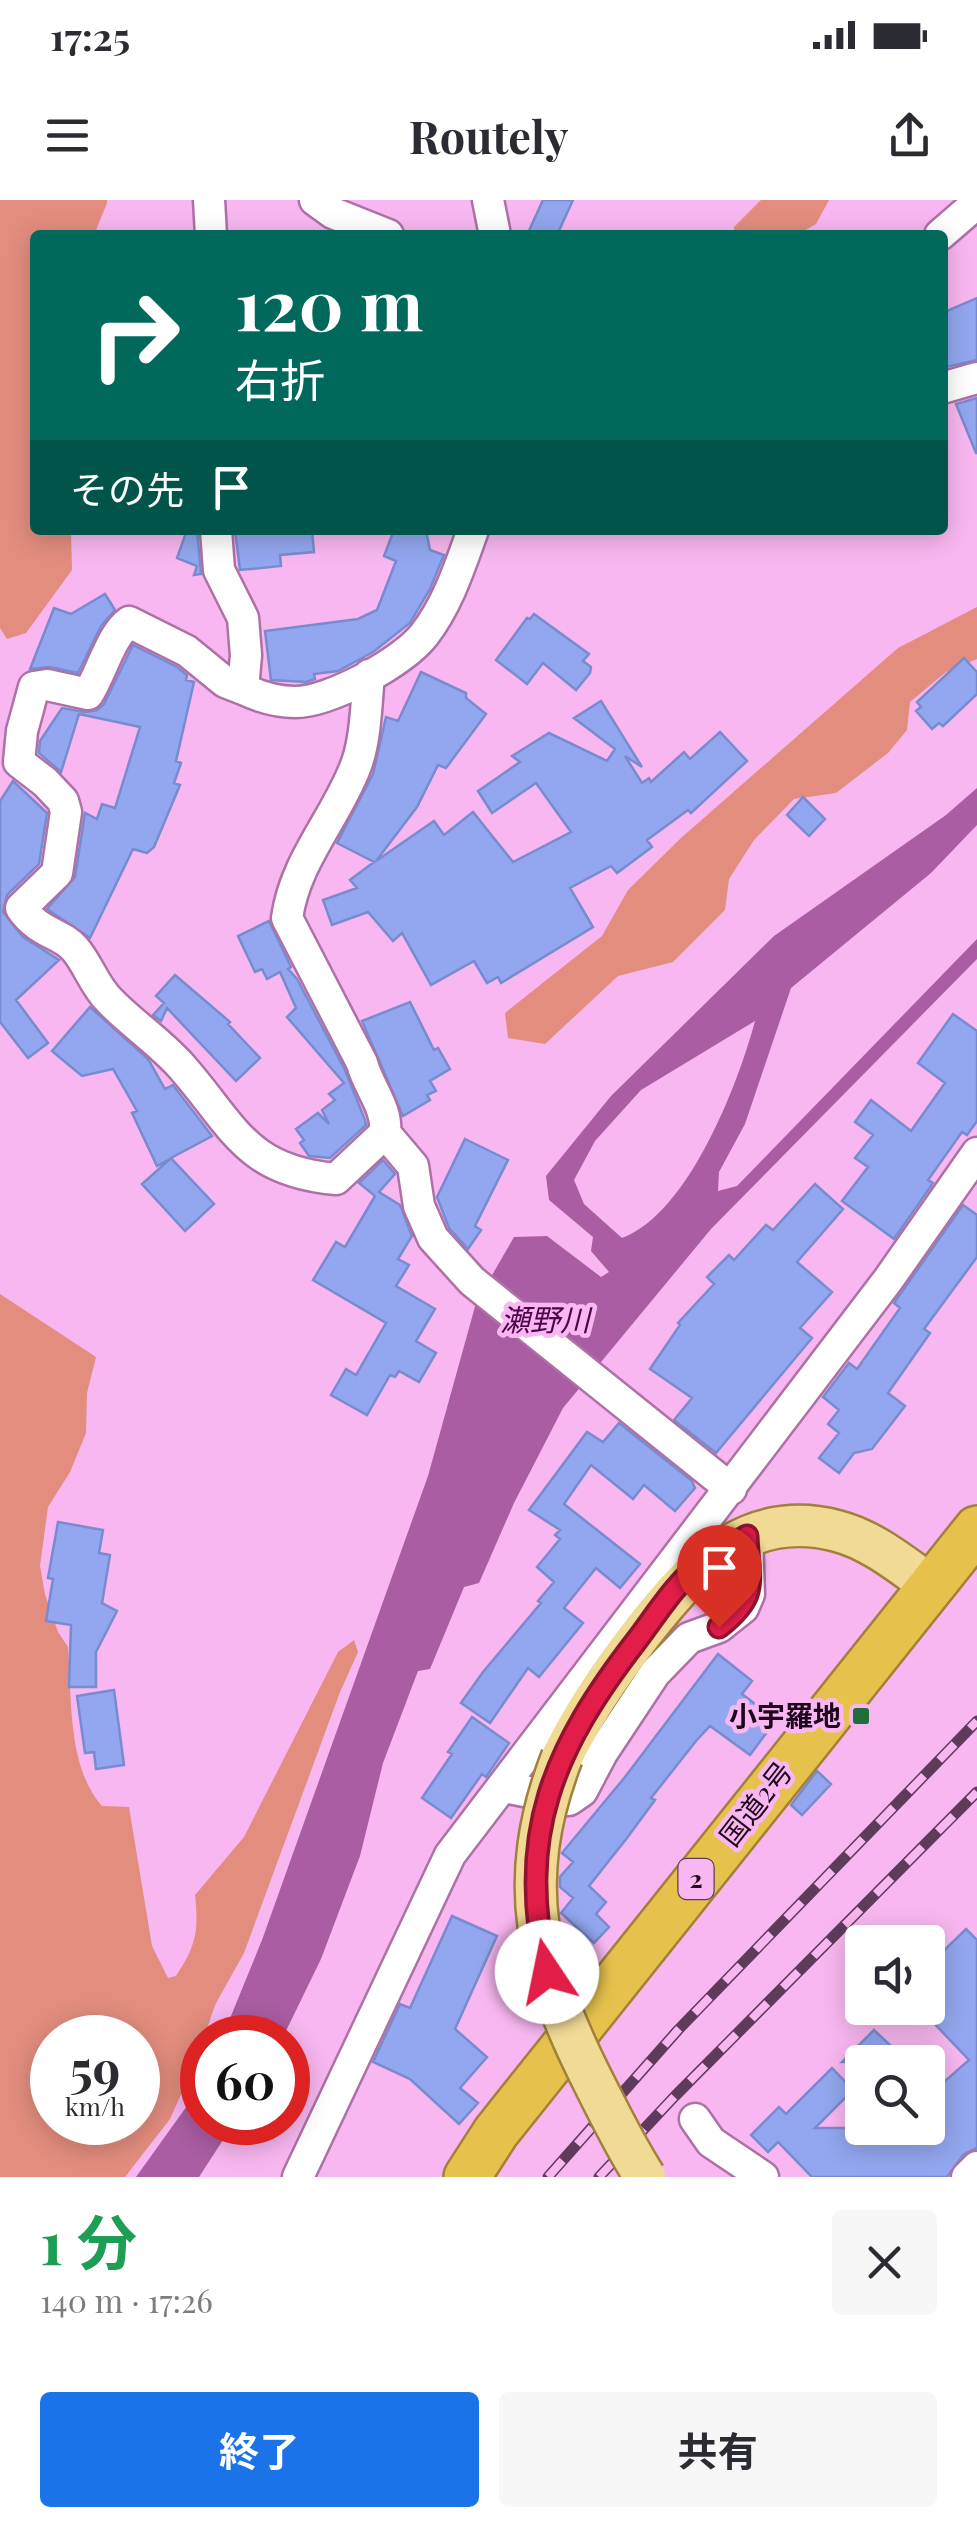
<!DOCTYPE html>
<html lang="ja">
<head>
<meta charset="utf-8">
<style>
	body { margin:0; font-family:"Playfair Display","Noto Sans JP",serif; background:#f7f7f7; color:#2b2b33; height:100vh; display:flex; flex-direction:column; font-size:38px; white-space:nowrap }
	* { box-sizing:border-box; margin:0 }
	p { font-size:32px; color:#7c7c81 }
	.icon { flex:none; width:55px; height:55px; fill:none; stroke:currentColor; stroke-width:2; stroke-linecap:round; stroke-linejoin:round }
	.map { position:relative; height:1977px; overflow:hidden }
	.sheet { display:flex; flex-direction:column; background:#fff; flex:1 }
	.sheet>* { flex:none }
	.banner { position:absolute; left:30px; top:30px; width:918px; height:305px; border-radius:10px; box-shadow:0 5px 25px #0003; background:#00695c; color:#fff; overflow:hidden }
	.tools { position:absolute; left:845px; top:1725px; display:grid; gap:20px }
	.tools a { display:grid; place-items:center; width:100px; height:100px; border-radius:10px; background:#fff; box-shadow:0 5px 25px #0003; font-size:50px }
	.speed { position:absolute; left:30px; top:1815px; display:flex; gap:20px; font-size:50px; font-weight:700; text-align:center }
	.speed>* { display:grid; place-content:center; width:130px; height:130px; border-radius:50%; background:#fff; box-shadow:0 5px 25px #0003; line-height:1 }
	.speed small { font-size:25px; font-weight:400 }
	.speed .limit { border:15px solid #d22; background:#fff; color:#111 }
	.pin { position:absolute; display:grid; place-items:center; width:85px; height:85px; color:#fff; margin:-102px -42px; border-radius:50% 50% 50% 0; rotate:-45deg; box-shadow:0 0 10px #0007 }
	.pin .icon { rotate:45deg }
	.me { position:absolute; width:110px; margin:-55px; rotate:349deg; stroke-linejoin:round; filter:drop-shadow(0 0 8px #0008) }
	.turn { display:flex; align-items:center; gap:35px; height:210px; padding:0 40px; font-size:45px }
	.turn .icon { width:130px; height:130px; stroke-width:2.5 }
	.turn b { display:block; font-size:70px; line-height:85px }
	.then { display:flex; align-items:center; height:95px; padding:0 40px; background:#0003; gap:20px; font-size:38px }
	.round { display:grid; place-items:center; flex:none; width:105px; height:105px; border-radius:10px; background:#f7f7f7 }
	.head { display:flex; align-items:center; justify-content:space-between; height:170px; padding:0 40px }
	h1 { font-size:60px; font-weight:700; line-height:75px; color:#1e9e55 }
	.button { display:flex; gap:20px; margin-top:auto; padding:20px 40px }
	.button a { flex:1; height:115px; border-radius:10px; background:#1a73e8; color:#fff; font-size:40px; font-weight:700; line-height:115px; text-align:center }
	.button a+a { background:#f7f7f7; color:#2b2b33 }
	.status { display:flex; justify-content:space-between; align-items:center; height:70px; padding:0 50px; background:#fff; direction:ltr }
	.status svg { height:28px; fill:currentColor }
	header { display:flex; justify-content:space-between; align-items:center; height:130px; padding:0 40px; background:#fff; font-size:45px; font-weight:700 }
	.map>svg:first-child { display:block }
	.green { fill:#e28d7e; fill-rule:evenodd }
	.water { fill:#aa5da2; fill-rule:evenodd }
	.building { fill:#92a7ef; stroke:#788bcf; stroke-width:2.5 }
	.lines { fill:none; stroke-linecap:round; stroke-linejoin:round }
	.minor-casing { stroke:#ad71a6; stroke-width:35 }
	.major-casing { stroke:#a0803b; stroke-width:45 }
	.highway-casing { stroke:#a0803b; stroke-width:50 }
	.minor { stroke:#fff; stroke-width:30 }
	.major { stroke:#f0da94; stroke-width:40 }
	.highway { stroke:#e6c14c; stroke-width:45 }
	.rail-casing { stroke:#5f3b5b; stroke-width:11 }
	.rail { stroke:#f8b7f0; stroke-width:8; stroke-dasharray:22; stroke-linecap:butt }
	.major-bridge-casing { stroke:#a0803b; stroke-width:45; stroke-linecap:butt }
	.major-bridge { stroke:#f0da94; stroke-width:40 }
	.route-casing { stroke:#92132f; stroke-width:25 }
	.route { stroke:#e11d48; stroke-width:18 }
	.poi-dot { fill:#206c3a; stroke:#f8b7f0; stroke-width:4 }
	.labels { text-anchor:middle; stroke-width:9; stroke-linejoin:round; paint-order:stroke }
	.shield { fill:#f8b7f0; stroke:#5f3c5c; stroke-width:2.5 }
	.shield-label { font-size:25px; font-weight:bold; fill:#1e071c }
	.poi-label { font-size:28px; font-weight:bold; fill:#1e071c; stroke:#f8b7f0; text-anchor:end }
	.street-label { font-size:28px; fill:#1e071c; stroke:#f8b7f0 }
	.water-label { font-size:30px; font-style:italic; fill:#4f034b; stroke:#f8b7f0 }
</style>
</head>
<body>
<div class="status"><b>17:25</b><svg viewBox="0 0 49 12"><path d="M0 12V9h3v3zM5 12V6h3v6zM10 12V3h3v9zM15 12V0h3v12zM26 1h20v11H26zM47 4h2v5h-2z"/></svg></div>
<header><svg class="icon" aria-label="menu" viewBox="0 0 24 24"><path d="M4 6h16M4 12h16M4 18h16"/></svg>Routely<svg class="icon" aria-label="share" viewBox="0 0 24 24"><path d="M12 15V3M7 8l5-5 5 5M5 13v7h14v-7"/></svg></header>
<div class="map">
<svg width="977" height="1977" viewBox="0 0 977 1977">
	<rect width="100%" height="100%" fill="#f8b7f0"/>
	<path class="green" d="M 0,0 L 107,0 L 107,3 L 94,35 L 35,35 L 35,330 L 71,330 L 72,370 L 26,433 L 7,439 L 0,428 Z
		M 761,0 L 829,0 L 816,24 L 797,35 L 734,35 L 734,27 Z
		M 977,407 L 977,459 L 946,472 L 910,502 L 907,530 L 888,553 L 836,593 L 794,599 L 754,640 L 729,679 L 725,710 L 673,762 L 618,776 L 545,844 L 508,838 L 505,813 L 602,736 L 628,690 L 681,638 L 898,448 Z
		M 0,1094 L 96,1157 L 87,1193 L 86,1233 L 70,1272 L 48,1307 L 40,1366 L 45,1394 L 58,1432 L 68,1447 C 72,1496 67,1567 102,1606 L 129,1607 L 152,1746 L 168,1778 L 176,1776 C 196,1746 199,1731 195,1695 L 244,1637 L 338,1452 L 354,1440 L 358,1452 L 340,1492 L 244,1753 L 215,1805 L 196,1861 L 170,1919 L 125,1977 L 0,1977 ZM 52,1838 L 138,1838 L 138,1922 L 52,1922 Z"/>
	<path class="water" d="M 977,588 L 977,625 L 931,673 L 791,788 L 745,924 L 719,972 L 718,991 L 737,986 L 977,739 L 977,759 L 711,1029 L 563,1208 L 514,1303 L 479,1383 L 464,1387 L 430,1469 L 418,1471 L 383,1563 L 360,1656 L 321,1759 L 283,1837 L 222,1838 L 262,1740 L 428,1276 L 476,1103 L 514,1037 L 547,1036 L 601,1077 L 609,1072 L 591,1051 L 593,1037 L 549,1000 L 546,976 L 611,896 L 774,736 L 946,615 ZM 755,821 C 738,885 688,1014 622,1038 L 584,1004 L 574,980 L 595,941 L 641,890 Z
		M 202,1885 L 202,1922 L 234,1923 L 199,1977 L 136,1977 Z"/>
	<path class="building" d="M 543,0 L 573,0 L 557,35 L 527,35 Z
		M 977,98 L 977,160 L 942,168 L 942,113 Z
		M 977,198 L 977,253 L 976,253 L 956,204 Z
		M 187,330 L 197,330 L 201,374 L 194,375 L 197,366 L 177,358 Z
		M 235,330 L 312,330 L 314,352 L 280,355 L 281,366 L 240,370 Z
		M 394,330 L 426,330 L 430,350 L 444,355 L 430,389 L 410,423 L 373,452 L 338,471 L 314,474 L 315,479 L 306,482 L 271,480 L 265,431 L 358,419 L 377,410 L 396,361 L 384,356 Z
		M 105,394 L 115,410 L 101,426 L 78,473 L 50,467 L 30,469 L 54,408 L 71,414 Z
		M 534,414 L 589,454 L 583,461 L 591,467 L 590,473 L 576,490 L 543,463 L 527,484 L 496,460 L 527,418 L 530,419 Z
		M 133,445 L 177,467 L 187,475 L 186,480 L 194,482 L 176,561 L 181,563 L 174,583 L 180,585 L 154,647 L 147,653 L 133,649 L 90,738 L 47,709 L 75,677 L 85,613 L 97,619 L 102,604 L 115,608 L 140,527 L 79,514 L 61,572 L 39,553 L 40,541 L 62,508 L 85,512 L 97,510 L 104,504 Z
		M 964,458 L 977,472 L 977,494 L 943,526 L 939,523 L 932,529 L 916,511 L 921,507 L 917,502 Z
		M 421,472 L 466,493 L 466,498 L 486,514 L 446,568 L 438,565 L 417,607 L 376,661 L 434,621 L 444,635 L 473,612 L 513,662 L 571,632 L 536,583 L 492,613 L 478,591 L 520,562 L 512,556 L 549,533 L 607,561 L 615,549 L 574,518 L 601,501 L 642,567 L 625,556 L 642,583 L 649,578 L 651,582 L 684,552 L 690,559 L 720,532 L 747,561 L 691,613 L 688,610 L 647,640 L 652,647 L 617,673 L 611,666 L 570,688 L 593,727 L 501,783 L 498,777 L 487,783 L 474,761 L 431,785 L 402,733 L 393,741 L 368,712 L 332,725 L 323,700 L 357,688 L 350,680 L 374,662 L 337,643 L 373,574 L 386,517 L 398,521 Z
		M 13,581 L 47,613 L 39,664 L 7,695 L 3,712 L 23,737 L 59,760 L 16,800 L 48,843 L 28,858 L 0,822 L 0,601 Z
		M 803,597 L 825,619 L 809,636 L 787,615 Z
		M 269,721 L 291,767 L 288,769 L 297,779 L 345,870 L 365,920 L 366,925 L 330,958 L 309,956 L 300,943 L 304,940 L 296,929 L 318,913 L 329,924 L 322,910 L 335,900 L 329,894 L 344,883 L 287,817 L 296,808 L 280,772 L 267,779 L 262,769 L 255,772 L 238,736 Z
		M 175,775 L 230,822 L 228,824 L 260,858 L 236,881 L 167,808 L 161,821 L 153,815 L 164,803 L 156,796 Z
		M 410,802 L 434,850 L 438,848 L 450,869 L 430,881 L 436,891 L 427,895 L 430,900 L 403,916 L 362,821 Z
		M 90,807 L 148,859 L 165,889 L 173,885 L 212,936 L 171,958 L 214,1004 L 185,1031 L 142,984 L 170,959 L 157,966 L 132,913 L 137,911 L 113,869 L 82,876 L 52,851 Z
		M 953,814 L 977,831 L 977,921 L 967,935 L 962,932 L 928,980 L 933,983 L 894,1039 L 842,1001 L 868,967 L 855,958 L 873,935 L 855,922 L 871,900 L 911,931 L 945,883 L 918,863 Z
		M 465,939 L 508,960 L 475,1026 L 481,1030 L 468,1049 L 449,1028 L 437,997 Z
		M 383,960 L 395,974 L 379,992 L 400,1005 L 412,1036 L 398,1059 L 409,1065 L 396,1086 L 435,1109 L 416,1141 L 436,1153 L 419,1182 L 399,1171 L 395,1177 L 390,1175 L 367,1215 L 331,1195 L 346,1169 L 356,1175 L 386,1123 L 313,1080 L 336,1042 L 345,1047 L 375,996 L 359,983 Z
		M 815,984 L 843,1009 L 797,1062 L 832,1092 L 800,1128 L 812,1138 L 716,1253 L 674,1220 L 692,1198 L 650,1169 L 680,1125 L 678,1123 L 714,1084 L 707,1077 L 729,1055 L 734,1060 L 766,1025 L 773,1030 Z
		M 963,1005 L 977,1015 L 977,1057 L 924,1129 L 930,1133 L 888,1193 L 905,1206 L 872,1249 L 854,1253 L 839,1273 L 819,1258 L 839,1233 L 828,1224 L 839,1210 L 823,1197 L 849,1163 L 857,1169 L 900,1108 L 894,1103 Z
		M 619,1223 L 692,1281 L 695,1288 L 675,1311 L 644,1285 L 633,1299 L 591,1265 L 564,1304 L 640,1364 L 620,1388 L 596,1368 L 564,1408 L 583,1423 L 539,1477 L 528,1468 L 490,1523 L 461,1503 L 483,1472 L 541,1403 L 538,1401 L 554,1382 L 537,1367 L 560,1339 L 555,1335 L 560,1330 L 529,1310 L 587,1232 L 603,1242 Z
		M 58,1322 L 103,1330 L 99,1353 L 110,1355 L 102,1403 L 117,1411 L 96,1452 L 96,1487 L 69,1487 L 71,1425 L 46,1421 L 53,1379 L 48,1378 Z
		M 718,1454 L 752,1481 L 742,1494 L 776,1520 L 750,1555 L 710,1526 L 696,1541 L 651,1598 L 655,1600 L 627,1638 L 589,1686 L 606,1702 L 596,1714 L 609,1727 L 594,1743 L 561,1713 L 573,1698 L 560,1687 L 560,1677 L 573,1662 L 562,1653 L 625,1577 Z
		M 114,1490 L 124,1565 L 96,1569 L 94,1552 L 85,1553 L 77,1496 Z
		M 472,1517 L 509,1543 L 486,1577 L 482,1574 L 451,1618 L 422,1598 L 452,1554 L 448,1552 Z
		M 817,1571 L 831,1584 L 802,1615 L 791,1605 Z
		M 452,1716 L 497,1736 L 455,1829 L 487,1857 L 460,1888 L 478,1903 L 459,1924 L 410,1879 L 373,1862 L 400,1804 L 410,1808 Z
		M 966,1729 L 977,1740 L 977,1948 L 964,1954 L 947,1977 L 812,1977 L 778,1942 L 768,1952 L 751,1935 L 779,1907 L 786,1914 L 832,1868 L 853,1890 L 815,1928 L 928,1928 L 928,1896 L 969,1860 L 928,1817 L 928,1766 Z
		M 874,1830 L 908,1862 L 842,1862 Z"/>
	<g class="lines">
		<defs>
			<path id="minor" d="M 209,0 L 211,35
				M 315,0 L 333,13 L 388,35
				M 488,0 L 495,35
				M 940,35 L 977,3
				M 942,188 L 977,178
				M 216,330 L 219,370 L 243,418 L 246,455 L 243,489 C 260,497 276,502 295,502 C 330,502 403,462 424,435 C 448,404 460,366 473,330
				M 369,475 C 366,505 366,541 355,568 C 334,621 295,661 287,718 L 362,863 C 368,887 388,908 385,933 L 413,966 L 419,1006 L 433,1038 L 472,1081 L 731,1289
				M 243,489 L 225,482 L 187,451 L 129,422 C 111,435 101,474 88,494 L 47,485 L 34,487 L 22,531 L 19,562 L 45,582 L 63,601 L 66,612 L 57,673 L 21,708 C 39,734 62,733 75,749 C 88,764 94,785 109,800 C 132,824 160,842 182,867 C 234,926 245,971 336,979 L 385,933
				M 504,1587 L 569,1600 L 582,1591 L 602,1553 L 655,1473 L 689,1438 L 719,1427 L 743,1408 L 749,1394 L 747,1336
				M 695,1919 L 711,1942 L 763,1977
				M 298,1977 L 450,1655 L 888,1080 L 977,953
				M 967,1977 L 977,1967"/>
			<path id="major" d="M 562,1557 C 584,1512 610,1474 641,1434 C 691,1370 746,1307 837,1331 C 872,1340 902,1365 930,1385"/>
			<path id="highway" d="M 467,1977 L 496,1932 L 977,1329"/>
		</defs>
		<use href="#minor" class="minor-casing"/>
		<use href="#major" class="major-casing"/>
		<use href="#highway" class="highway-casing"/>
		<use href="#minor" class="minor"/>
		<use href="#major" class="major"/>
		<use href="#highway" class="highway"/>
		<defs>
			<path id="rail" d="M 548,1977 L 678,1830 L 977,1521
				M 599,1977 L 675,1896 L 977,1592"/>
		</defs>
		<use href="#rail" class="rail-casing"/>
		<use href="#rail" class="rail"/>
		<defs>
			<path id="major-bridge" d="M 562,1557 C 513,1684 537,1772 597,1889 C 612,1919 627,1949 645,1977"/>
		</defs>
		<use href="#major-bridge" class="major-bridge-casing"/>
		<use href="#major-bridge" class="major-bridge"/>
	</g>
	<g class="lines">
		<defs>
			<path id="route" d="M 547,1772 C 515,1635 554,1547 637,1440 C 658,1412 678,1379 707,1359 C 719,1350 734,1344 747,1336 C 749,1385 759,1395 719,1427"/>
		</defs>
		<use href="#route" class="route-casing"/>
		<use href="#route" class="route"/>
	</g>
	<rect class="poi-dot" x="851" y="1506" width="20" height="20" rx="5"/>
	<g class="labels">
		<rect class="shield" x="678.5" y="1659" width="35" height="40" rx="8"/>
		<g class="shield-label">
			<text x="696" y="1688">2</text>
		</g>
		<g class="poi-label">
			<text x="841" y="1526">小宇羅地</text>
		</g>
		<g class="street-label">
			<text transform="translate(756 1604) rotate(-52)" y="10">国道2号</text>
		</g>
		<g class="water-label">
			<text x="545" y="1131">瀬野川</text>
		</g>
	</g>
</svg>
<div class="tools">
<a><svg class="icon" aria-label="sound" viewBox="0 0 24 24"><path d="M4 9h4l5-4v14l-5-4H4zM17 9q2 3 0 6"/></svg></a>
<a><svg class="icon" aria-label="search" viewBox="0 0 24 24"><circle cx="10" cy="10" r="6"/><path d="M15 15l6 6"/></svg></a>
</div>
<div class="speed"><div>59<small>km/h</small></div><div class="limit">60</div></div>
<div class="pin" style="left:719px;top:1427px;background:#d93025"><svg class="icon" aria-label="arrive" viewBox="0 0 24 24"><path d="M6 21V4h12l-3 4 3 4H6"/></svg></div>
<svg class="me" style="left:547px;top:1772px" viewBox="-20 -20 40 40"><circle r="19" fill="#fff"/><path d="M0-13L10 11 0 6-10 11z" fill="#e11d48"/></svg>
<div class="banner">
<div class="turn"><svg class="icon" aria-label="right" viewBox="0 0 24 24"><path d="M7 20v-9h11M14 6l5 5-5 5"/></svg><div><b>120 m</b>右折</div></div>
<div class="then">その先<svg class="icon" aria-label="arrive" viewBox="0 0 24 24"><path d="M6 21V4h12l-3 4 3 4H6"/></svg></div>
</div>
</div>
<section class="sheet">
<div class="head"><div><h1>1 分</h1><p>140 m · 17:26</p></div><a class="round"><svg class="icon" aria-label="close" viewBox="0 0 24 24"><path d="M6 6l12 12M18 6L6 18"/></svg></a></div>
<div class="button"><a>終了</a><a>共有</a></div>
</section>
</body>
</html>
